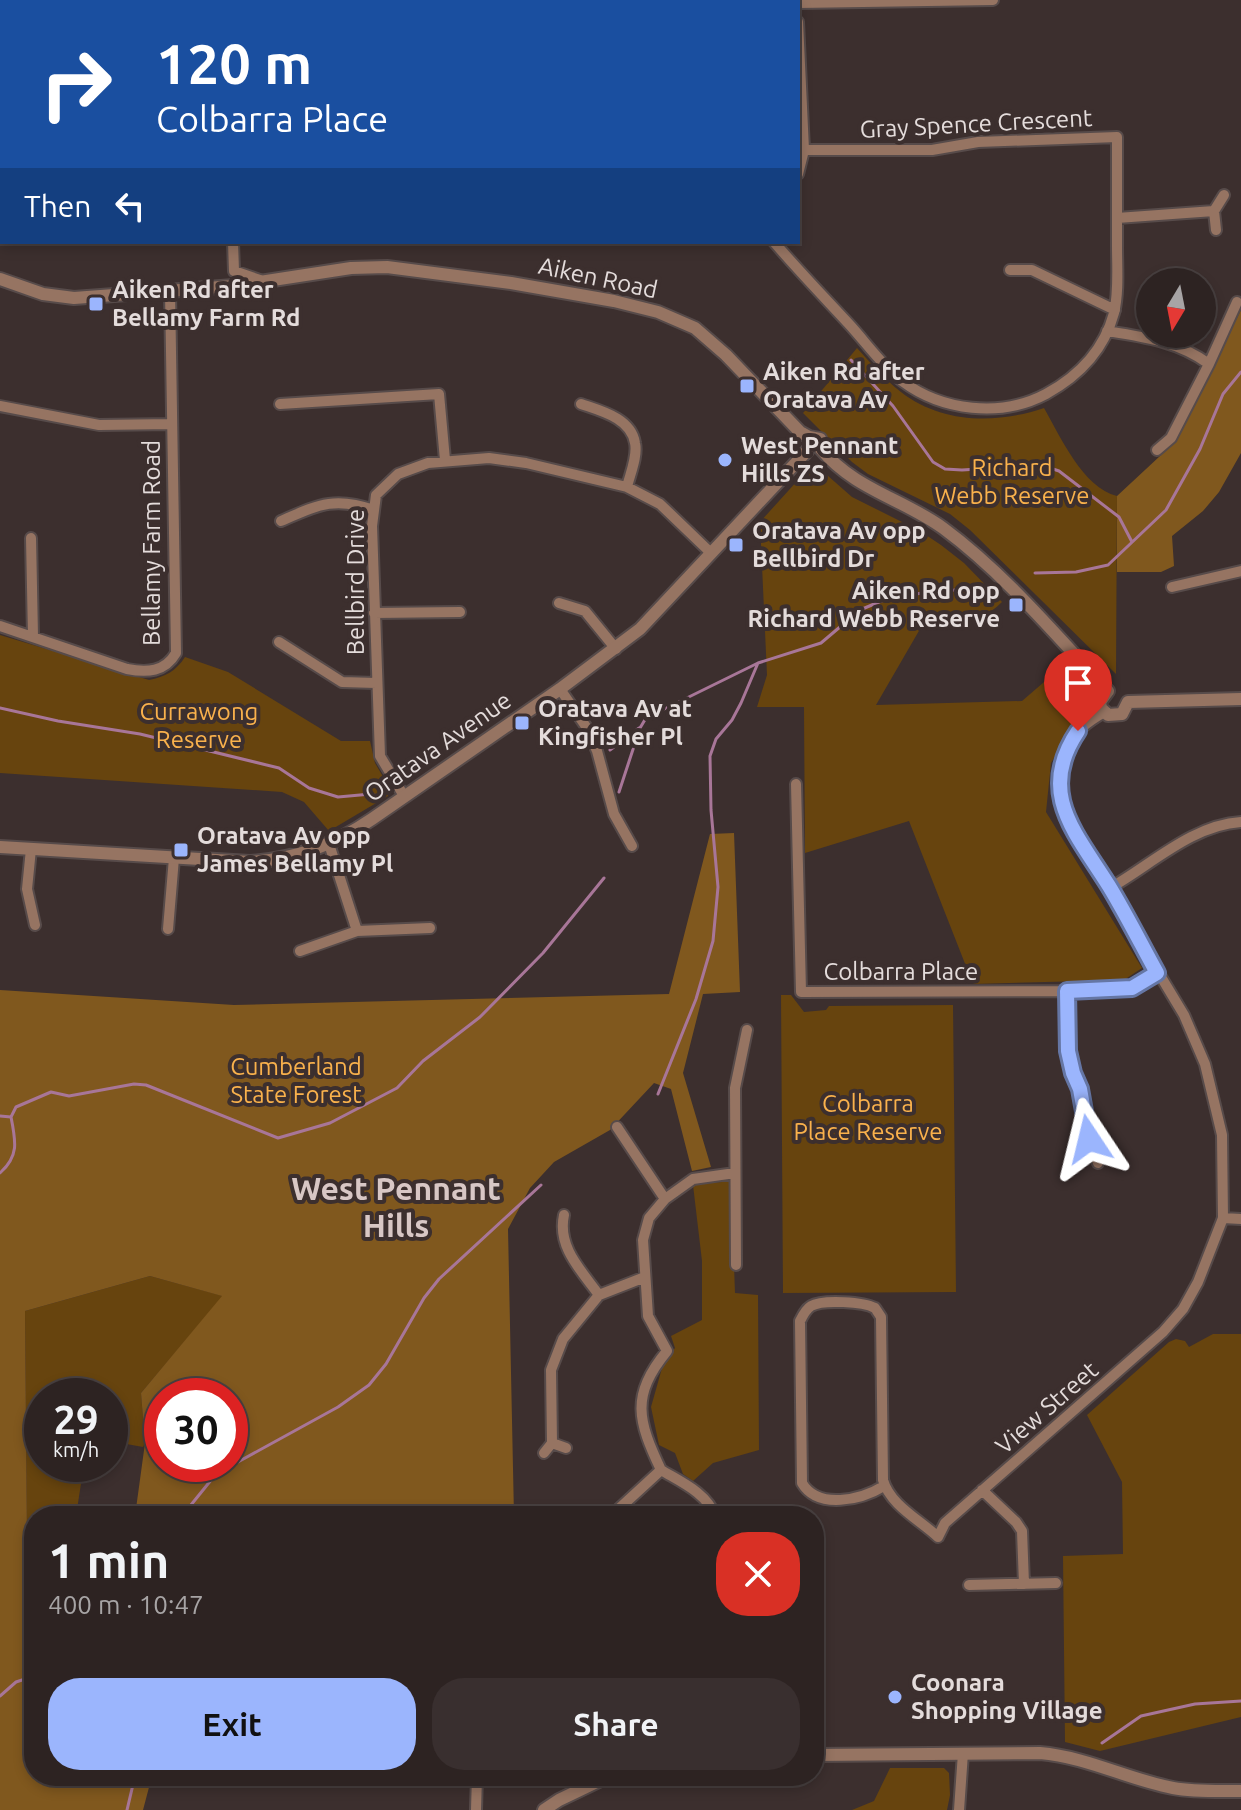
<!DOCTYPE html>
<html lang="en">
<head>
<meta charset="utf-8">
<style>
	body { margin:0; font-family:Ubuntu,sans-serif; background:#392f2f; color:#f1f3f6; height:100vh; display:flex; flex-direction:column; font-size:30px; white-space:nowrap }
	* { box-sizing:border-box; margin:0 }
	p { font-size:26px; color:#a7a4a5 }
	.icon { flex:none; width:44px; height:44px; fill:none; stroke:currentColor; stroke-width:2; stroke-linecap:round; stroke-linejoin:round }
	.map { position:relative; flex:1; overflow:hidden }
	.panel { position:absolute; left:24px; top:1506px; width:800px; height:280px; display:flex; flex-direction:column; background:#2d2322; border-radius:32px; box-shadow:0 4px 12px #0003,0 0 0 2px #484040 }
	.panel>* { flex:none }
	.guide { position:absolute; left:0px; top:0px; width:800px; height:244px; box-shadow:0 4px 12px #0003,0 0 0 2px #484040; background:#1a4fa0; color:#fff; overflow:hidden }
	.needle { width:52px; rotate:190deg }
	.buttons { position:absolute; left:1136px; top:268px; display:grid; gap:16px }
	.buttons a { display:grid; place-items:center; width:80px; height:80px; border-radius:50%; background:#2d2322; box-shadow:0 4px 12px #0003,0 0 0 2px #484040; font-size:40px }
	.speed { position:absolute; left:24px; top:1378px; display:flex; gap:16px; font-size:40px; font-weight:700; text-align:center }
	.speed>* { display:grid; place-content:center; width:104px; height:104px; border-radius:50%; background:#2d2322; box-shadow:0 4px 12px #0003,0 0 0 2px #484040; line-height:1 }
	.speed small { font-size:20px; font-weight:400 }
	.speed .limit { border:12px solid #d22; background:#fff; color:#111 }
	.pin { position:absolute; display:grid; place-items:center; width:68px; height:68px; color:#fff; margin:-82px -34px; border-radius:50% 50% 50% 0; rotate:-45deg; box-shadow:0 0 8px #0007 }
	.pin .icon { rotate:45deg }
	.me { position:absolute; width:88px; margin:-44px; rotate:350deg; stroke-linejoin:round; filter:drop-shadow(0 0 6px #0008) }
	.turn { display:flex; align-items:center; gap:28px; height:168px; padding:0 24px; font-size:36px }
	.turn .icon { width:104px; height:104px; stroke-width:2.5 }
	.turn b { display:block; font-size:56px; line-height:68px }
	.then { display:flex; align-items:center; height:76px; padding:0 24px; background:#0003; gap:16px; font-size:30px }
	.round { display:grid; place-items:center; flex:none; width:84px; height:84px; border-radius:32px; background:#392f2f }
	.overview { display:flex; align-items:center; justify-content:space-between; height:136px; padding:0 24px }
	h1 { font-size:48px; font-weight:700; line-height:60px }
	.button { display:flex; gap:16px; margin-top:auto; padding:16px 24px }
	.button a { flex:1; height:92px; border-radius:32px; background:#9bb5fd; color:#111; font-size:32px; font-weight:700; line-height:92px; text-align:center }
	.button a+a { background:#392f2f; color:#f1f3f6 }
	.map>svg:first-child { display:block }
	.green { fill:#67440e }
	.forest { fill:#80581e; fill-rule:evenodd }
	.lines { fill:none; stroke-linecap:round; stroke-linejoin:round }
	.stream { stroke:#a87698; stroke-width:3 }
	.minor-casing { stroke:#574b4a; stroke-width:14 }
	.tertiary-casing { stroke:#574b4a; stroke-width:16 }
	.minor { stroke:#967462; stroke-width:10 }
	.tertiary { stroke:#967462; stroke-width:12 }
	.route-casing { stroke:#6576a4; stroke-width:20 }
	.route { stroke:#9bb5fd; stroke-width:14 }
	.poi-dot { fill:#9bb5fd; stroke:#3c2f2e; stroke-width:3 }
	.labels { text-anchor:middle; stroke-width:8; stroke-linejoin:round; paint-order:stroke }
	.street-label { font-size:24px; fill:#e4dcdb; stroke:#3c2f2e }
	.poi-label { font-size:24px; font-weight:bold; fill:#e4dcdb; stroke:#3c2f2e; text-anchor:start }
	.park-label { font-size:24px; fill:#f9b14c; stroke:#3c2f2e }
	.district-label { font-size:32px; font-weight:bold; fill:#d8c7c5; stroke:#3c2f2e }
</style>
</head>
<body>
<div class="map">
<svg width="1241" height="1810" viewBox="0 0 1241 1810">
	<rect width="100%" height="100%" fill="#3c2f2e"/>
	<path class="green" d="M 857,348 C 871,363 884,379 901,392 C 942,424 997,424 1044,408 C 1060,436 1083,488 1117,496 L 1116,674 L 970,530 L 950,514 L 868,474 L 852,462 L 803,413 Z
		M 819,468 L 852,497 L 920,531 L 941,545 L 964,563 L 1002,602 C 979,625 957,623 927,617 L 876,705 L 1022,701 L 1065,664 L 1087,685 L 1090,692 L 1087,702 L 1051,763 L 1046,812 L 1142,968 L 1124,980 L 973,984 L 909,821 L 805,853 L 804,707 L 757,707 L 767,675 L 760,522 L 808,469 Z
		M 0,635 L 149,680 C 165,677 176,671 185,657 L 228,672 L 341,741 L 370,741 L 375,763 L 389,787 L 388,796 L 329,831 L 304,802 L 282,792 L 0,773 Z
		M 781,995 L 791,995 L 804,1012 L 826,1010 L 829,1006 L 953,1005 L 956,1292 L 783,1293 Z
		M 731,1181 L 735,1293 L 758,1295 L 759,1450 L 713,1463 L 693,1481 L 683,1474 L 675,1453 L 659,1445 L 651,1407 L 664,1361 L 675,1348 L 671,1336 L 702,1320 L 702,1261 L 693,1185 Z
		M 150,1276 L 223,1296 L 141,1393 L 145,1443 L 143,1447 L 110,1441 L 110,1396 L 42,1396 L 42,1464 L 84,1464 L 76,1516 L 34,1516 L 34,1647 L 28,1651 L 25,1311 Z
		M 1213,1334 L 1241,1334 L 1241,1717 L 1100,1751 L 1065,1742 L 1063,1556 L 1123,1554 L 1122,1482 L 1087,1415 L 1169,1342 L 1176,1339 L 1185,1341 L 1189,1347 Z
		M 890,1768 L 944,1768 L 949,1773 L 950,1795 L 947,1810 L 852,1810 L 874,1801 Z"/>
	<path class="forest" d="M 1241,310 L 1241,453 L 1219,492 L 1203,511 L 1172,536 L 1174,566 L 1161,572 L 1117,572 L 1117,496 L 1174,443 Z
		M 734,833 L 740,992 L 703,994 L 683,1073 L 711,1167 L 692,1171 L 671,1089 L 654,1083 L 610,1130 L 554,1162 L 530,1188 L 508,1229 L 514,1516 L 135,1516 L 145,1443 L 141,1393 L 222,1296 L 150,1276 L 25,1311 L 28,1650 L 34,1647 L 34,1776 L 152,1776 L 143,1810 L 0,1810 L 0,990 L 234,1005 L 669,994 L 710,834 ZM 162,1396 L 230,1396 L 230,1464 L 162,1464 Z"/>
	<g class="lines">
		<path class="stream" d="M 851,360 L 893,406 L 933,462 L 945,469 L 962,470 L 1041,465 L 1059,471 L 1119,517 L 1132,542
			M 1035,573 L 1076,572 L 1108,565 L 1166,510 L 1200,449 L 1223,394 L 1241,372
			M 0,708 L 58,721 L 140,734 L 279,768 L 309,788 L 338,797 L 371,794 L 379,797
			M 610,750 L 639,728
			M 619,792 L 640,728 L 646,718 L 758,663 L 821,643 L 860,610 L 886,599 L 934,591 L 979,589
			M 658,1094 L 696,999 L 713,941 L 718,887 L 711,810 L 710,756 L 716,739 L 732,720 L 741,703 L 758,663
			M 0,1116 L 11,1117
			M 11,1117 L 16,1107 L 51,1092 L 69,1096 L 134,1084 L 146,1085 L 278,1138 L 330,1123 L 397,1088 L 423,1061 L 480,1017 L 543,953 L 604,878
			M 0,1173 C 19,1156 16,1142 11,1117
			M 182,1516 L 216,1474 L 338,1407 L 369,1385 L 386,1364 L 424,1298 L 439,1279 L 541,1185
			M 0,1696 L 16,1682 L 34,1676
			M 1102,1743 L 1141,1716 L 1195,1704 L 1241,1701
			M 127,1810 L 135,1776"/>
		<defs>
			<path id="minor" d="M 180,0 L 180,2
				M 48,2 L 48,0
				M 798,3 L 993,0
				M 798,22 L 804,150 L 798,174
				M 1214,211 L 1224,195
				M 1117,218 L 1214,211 L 1216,230
				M 233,242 L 234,271 L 260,280
				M 774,242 C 798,270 823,296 848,323 C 865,341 882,366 902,381 C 942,411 1001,418 1046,394 C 1079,376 1104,350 1114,313 C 1119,292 1117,268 1117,246 C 1117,210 1117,173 1117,137 L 978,142 L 932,150 L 804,150
				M 1010,270 L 1032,270 L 1115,310
				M 1107,331 C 1145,337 1179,342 1209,364
				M 280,404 L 439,394 L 445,460
				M 581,404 C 601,411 631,418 635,443 C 638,456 630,474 627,487
				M 0,406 L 99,425 L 172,424
				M 1157,450 L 1171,438 L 1209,364 L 1237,302
				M 281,521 C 318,505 334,496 374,510
				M 31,538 L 33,636
				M 1172,587 L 1241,571
				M 559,603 L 585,611 L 616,649
				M 374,613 L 460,612
				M 0,626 L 127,669 C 147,673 165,672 176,653 L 170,291
				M 279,642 L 342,682 L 376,683
				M 560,689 L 587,728 L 597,751 L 614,814 L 632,846
				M 796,784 L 801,992 L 1067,991 L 1132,988 L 1157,973
				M 404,796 L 380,756 L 372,526 L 376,495 L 398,474 L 428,463 L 489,458 L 526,463 L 627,487 L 660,504 L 711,553
				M 329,844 L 357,931
				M 31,849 L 27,889 L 35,925
				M 1110,888 C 1151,865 1192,825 1241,822
				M 168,929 L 174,858
				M 300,951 L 357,931 L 430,928
				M 1067,991 L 1068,1051 L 1073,1073 L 1080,1089 L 1089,1139 L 1098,1163
				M 617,1127 L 665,1199
				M 564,1215 C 557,1247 581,1270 599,1295
				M 1223,1218 L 1241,1219
				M 736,1265 L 735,1088 L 747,1030
				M 552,1443 L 566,1448
				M 544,1453 L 552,1443 L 551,1370 L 563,1339 L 599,1295 L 645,1277
				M 661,1470 C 638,1421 630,1396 667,1351 L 648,1316 L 643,1240 L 649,1218 L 665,1199 L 693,1179 L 735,1173
				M 661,1470 C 681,1482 707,1493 715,1516
				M 884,1486 C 861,1500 818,1510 802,1483 L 800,1321 C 803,1315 806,1309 811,1306 C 823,1299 864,1302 875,1308 L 881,1317 L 883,1480 C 890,1505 920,1520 938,1537 L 945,1523 L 1163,1332 L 1183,1309 L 1198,1282 L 1223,1218 L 1222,1135 L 1205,1064 L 1184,1015 L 1072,829 C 1055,798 1055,759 1078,732 C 1085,723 1095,718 1104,712
				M 982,1490 L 1016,1522 L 1022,1531 L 1024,1584
				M 611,1516 L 661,1470
				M 969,1585 L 1056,1583
				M 476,1810 L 477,1776
				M 959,1810 L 963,1753"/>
			<path id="tertiary" d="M 0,279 L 43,294 L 74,298 L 234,286 L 351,268 L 387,267 L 511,283 L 614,301 L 658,312 L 695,328 L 726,355 L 800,432 L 809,437 L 820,439 L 821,449
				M 821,449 C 854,489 903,499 943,528 C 1004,573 1056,635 1108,691
				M 1108,691 L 1100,702 L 1101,708 L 1108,715 L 1122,714 L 1128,702
				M 1128,702 L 1241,699
				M 0,847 L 250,862 C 296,859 334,845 372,819 L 560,689 L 640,629 L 807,451
				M 814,1755 L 1040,1753 C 1087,1757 1127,1779 1173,1788 C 1195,1792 1218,1791 1241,1791
				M 544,1810 L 559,1800 L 609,1776"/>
		</defs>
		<use href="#minor" class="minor-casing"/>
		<use href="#tertiary" class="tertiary-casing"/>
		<use href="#minor" class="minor"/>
		<use href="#tertiary" class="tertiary"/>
	</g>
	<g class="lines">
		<defs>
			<path id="route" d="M 1078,731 C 1036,793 1076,833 1109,886 C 1126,914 1141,944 1157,973 L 1132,988 L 1067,991 L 1068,1051 L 1073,1073 L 1080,1089 L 1089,1139"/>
		</defs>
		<use href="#route" class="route-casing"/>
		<use href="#route" class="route"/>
	</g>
	<g class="poi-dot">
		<rect x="88" y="296" width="16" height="16" rx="4"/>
		<rect x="739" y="378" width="16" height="16" rx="4"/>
		<circle cx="725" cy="460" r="8"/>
		<rect x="728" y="537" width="16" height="16" rx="4"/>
		<rect x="1008" y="597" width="16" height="16" rx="4"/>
		<rect x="514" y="715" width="16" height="16" rx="4"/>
		<rect x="173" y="842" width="16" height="16" rx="4"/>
		<circle cx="895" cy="1697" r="8"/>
	</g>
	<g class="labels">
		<g class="street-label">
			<text transform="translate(976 124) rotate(-3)" y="8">Gray Spence Crescent</text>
			<text transform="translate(598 278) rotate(12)" y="8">Aiken Road</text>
			<text transform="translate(152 543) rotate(-90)" y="8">Bellamy Farm Road</text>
			<text transform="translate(356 582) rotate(-90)" y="8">Bellbird Drive</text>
			<text transform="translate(438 747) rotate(-35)" y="8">Oratava Avenue</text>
			<text x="901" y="980">Colbarra Place</text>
			<text transform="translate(1047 1408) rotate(-41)" y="8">View Street</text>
		</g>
		<g class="poi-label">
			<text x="112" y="298">Aiken Rd after<tspan x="112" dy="28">Bellamy Farm Rd</tspan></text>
			<text x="763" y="380">Aiken Rd after<tspan x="763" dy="28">Oratava Av</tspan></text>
			<text x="741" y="454">West Pennant<tspan x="741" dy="28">Hills ZS</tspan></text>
			<text x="752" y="539">Oratava Av opp<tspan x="752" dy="28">Bellbird Dr</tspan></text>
			<text x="1000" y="599" text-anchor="end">Aiken Rd opp<tspan x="1000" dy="28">Richard Webb Reserve</tspan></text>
			<text x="538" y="717">Oratava Av at<tspan x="538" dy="28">Kingfisher Pl</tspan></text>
			<text x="197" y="844">Oratava Av opp<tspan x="197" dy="28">James Bellamy Pl</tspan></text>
			<text x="911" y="1691">Coonara<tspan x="911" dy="28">Shopping Village</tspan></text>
		</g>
		<g class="park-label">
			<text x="1012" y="476">Richard<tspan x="1012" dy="28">Webb Reserve</tspan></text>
			<text x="199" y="720">Currawong<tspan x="199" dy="28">Reserve</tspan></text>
			<text x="296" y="1075">Cumberland<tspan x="296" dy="28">State Forest</tspan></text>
			<text x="868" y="1112">Colbarra<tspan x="868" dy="28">Place Reserve</tspan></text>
		</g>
		<g class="district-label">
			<text x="396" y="1200">West Pennant<tspan x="396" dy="37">Hills</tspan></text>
		</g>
	</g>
</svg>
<div class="buttons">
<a><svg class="needle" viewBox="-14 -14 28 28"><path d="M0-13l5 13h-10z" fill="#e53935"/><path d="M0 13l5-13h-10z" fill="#a7a4a5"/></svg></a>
</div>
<div class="speed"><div>29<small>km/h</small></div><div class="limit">30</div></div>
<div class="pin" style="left:1078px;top:731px;background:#d93025"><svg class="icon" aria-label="arrive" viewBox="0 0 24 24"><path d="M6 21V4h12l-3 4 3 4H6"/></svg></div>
<svg class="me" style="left:1089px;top:1139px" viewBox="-20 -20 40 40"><path d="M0-17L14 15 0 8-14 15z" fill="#9bb5fd" stroke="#fff" stroke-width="4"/></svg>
<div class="guide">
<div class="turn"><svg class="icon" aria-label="right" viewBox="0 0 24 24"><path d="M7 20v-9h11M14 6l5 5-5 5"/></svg><div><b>120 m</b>Colbarra Place</div></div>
<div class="then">Then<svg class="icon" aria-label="left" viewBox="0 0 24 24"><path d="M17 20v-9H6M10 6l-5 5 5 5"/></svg></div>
</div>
<section class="panel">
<div class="overview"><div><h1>1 min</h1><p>400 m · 10:47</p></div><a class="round" style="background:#d93025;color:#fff"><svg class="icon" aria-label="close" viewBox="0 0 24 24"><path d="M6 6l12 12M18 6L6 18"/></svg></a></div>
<div class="button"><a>Exit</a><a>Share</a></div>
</section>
</div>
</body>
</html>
